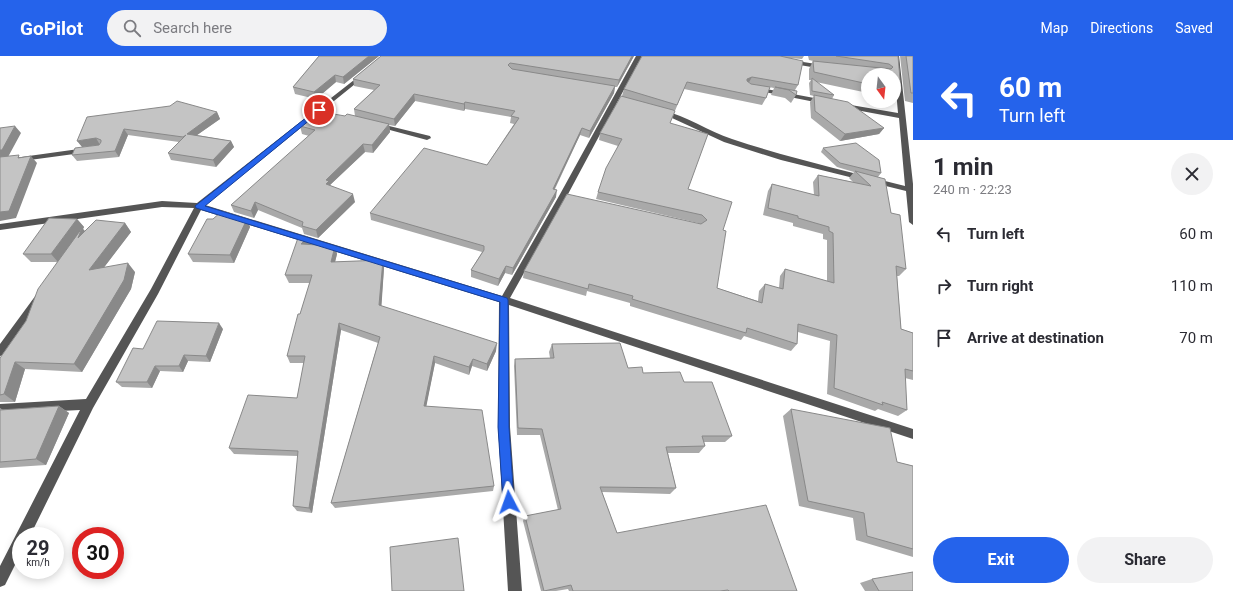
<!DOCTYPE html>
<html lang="en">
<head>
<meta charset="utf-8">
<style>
	body { margin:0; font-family:Roboto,sans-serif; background:#f2f2f3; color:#2b2b33; height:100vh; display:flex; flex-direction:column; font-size:15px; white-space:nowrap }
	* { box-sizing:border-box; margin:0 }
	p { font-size:13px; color:#7c7c81 }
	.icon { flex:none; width:22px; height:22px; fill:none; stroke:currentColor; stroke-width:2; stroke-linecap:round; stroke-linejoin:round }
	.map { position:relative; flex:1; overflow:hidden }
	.sheet { display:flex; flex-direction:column; background:#fff; width:320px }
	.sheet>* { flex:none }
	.banner { background:#2563eb; color:#fff; overflow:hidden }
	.needle { width:26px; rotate:165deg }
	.fabs { position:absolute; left:861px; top:12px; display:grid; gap:8px }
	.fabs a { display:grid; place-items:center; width:40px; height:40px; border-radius:50%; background:#fff; box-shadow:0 2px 10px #0003; font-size:20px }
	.speed { position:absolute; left:12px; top:471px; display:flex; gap:8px; font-size:20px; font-weight:700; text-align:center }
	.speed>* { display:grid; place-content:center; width:52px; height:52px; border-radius:50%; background:#fff; box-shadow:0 2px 10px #0003; line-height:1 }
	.speed small { font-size:10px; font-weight:400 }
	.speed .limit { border:6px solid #d22; background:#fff; color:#111 }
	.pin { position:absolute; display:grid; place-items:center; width:34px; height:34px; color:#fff; margin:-17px; border:2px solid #fff; border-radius:50%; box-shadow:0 1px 4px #0007 }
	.me { position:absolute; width:44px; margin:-22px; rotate:356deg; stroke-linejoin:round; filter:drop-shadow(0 0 3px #0008) }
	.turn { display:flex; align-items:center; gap:14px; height:84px; padding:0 20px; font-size:18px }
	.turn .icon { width:52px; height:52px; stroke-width:2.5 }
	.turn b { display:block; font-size:28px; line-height:34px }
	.round { display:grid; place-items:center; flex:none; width:42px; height:42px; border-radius:21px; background:#f2f2f3 }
	.summary { display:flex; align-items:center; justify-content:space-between; height:68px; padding:0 20px }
	h1 { font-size:24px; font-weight:700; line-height:30px }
	.cta { display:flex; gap:8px; margin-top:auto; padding:8px 20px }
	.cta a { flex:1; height:46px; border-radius:24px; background:#2563eb; color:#fff; font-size:16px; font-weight:700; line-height:46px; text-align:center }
	.cta a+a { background:#f2f2f3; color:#2b2b33 }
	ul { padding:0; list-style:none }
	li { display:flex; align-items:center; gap:12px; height:52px; padding:0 20px }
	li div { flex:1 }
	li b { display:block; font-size:15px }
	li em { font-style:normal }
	header { display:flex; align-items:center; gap:24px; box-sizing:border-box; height:56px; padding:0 20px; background:#2563eb; color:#fff }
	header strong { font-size:19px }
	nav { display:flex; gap:22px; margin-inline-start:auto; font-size:14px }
	.search { width:280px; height:36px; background:#f2f2f3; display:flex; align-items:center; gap:10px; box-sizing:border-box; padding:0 14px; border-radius:22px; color:#7c7c81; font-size:15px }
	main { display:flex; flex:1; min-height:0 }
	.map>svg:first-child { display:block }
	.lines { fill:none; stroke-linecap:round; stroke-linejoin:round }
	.minor { fill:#555; fill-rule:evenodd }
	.wall { fill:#a9a9a9 }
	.shaded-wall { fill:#898989 }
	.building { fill:#c4c4c4; stroke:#898989 }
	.route { fill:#2563eb; stroke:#184099 }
</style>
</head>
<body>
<header>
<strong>GoPilot</strong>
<div class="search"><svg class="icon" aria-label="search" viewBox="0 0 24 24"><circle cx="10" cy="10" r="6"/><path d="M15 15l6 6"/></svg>Search here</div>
<nav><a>Map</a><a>Directions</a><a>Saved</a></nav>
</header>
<main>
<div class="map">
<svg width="913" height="535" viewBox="0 0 913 535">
	<rect width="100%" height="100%" fill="#fff"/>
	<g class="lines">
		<path class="minor" d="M 636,0 L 642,0 L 567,140 L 510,242 L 913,373 L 913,383 L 509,249 L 510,371 L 522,535 L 508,535 L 498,371 L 499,246 L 201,154 L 158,238 L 93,352 L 30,480 L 21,480 L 21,497 L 5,529 L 0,531 L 0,510 L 80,354 L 0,358 L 0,348 L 86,343 L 151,233 L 194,152 L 162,151 L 0,174 L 0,168 L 162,145 L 197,147 L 363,17 L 365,18 L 365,20 L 205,149 L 502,240 L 559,140 Z
			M 893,0 L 899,0 L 913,128 L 913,169 L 909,166 L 906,135 L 781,104 L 724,86 L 659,56 L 662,54 C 687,60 708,75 732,83 C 789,102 847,115 905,130 L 899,62 L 845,52 L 842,50 L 845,48 L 898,57 Z
			M 790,4 L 823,9 L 826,11 L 823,13 L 788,7 L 787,6 Z
			M 756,31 L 825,44 L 828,46 L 825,48 L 754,34 L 753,33 Z
			M 377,67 L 430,80 L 431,82 L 427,84 L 375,70 L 375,68 Z
			M 86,92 L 90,94 L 89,96 L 0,108 L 0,104 Z
			M 39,238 L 42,239 L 44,242 L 42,245 L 4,299 L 0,300 L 0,288 L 36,239 Z"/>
	</g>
	<path class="wall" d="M 319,0 L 379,0 L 344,28 L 336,26 L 316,43 L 295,38 L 293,31 Z
		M 381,0 L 634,0 L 617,31 L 615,31 L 614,37 L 589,82 L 580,79 L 555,133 L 556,141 L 512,219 L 505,217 L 498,230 L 471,221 L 471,214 L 482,196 L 371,164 L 370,157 L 487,109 L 514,68 L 510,67 L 511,61 L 465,53 L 464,55 L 415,45 L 395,70 L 389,69 L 390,76 L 373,97 L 365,96 L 330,129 L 355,146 L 318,182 L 304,178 L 302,172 L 258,154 L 254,162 L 234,156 L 231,149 L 309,80 L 302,78 L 300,70 L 345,60 L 355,60 L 354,53 L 374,34 L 354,30 L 353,23 Z
		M 642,0 L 804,0 L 802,3 L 789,2 L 798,29 L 795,34 L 796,39 L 791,47 L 785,42 L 771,39 L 774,32 L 769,31 L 766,42 L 762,49 L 684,33 L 670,67 L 688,133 L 723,174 L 717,232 L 758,245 L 759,235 L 765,228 L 779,232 L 780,220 L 785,213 L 827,225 L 827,184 L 823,183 L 823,178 L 793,170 L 793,167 L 763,159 L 768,135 L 772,128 L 814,139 L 813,126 L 818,119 L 853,126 L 849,122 L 854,116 L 837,111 L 821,96 L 823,92 L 881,117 L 878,121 L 891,157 L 906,213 L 899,220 L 897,220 L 901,273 L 913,277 L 913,324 L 905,322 L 907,354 L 898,360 L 878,353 L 875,355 L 827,338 L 830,285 L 798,276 L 797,288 L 791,295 L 744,280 L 741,284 L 630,250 L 630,247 L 587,235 L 586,240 L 523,222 L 524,215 L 700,168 L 698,167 L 596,143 L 598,136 L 618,90 L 599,84 L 600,77 L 622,40 L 624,33 Z
		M 808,0 L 898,0 L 901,35 L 895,43 L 894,43 L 894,19 L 868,19 L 868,37 L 816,26 L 834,39 L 832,43 L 884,72 L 879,78 L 840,85 L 811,62 L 810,46 L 814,40 L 810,39 L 809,27 L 811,24 L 809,24 L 809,13 L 813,5 L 809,4 Z
		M 900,0 L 913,0 L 913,47 L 905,45 Z
		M 217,56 L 220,63 L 197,79 L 231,85 L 234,91 L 216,111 L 171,104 L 168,97 L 179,86 L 128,79 L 119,101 L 77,105 L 72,99 L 99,89 L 82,91 L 87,61 Z
		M 77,163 L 84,171 L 83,173 L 85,175 L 125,167 L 131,176 L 104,211 L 135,216 L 131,233 L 82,316 L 25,313 L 15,346 L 0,346 L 0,302 L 26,265 L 57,206 L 31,206 L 23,198 Z
		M 213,163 L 247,163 L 250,171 L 234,207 L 193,206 L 188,198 Z
		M 310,189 L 335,190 L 337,198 L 335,206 L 383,204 L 384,212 L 381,250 L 496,295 L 487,315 L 472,310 L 469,319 L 435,307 L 426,350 L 494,430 L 493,435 L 335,452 L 331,447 L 378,287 L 341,274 L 312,457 L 297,455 L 293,450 L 298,400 L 234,398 L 229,392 L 297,342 L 304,307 L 290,307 L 287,300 L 300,258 L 310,227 L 289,227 L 285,219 Z
		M 223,273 L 210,306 L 188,305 L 183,316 L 160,315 L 152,332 L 122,331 L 116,326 L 143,293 Z
		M 552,288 L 643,317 L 684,326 L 732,380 L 725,386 L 704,386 L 705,390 L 699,397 L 668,397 L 676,432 L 670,438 L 602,436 L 617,477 L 797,535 L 569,535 L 568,533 L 556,535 L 541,535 L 523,465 L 525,460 L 558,454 L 540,379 L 517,379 L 514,310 L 515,303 L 550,302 L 549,296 Z
		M 59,350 L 69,357 L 46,409 L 0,412 L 0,352 L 3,354 Z
		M 791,353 L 897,406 L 913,410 L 913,501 L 856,484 L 853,462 L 799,450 L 783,360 Z
		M 872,523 L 913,535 L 865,535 L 860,527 Z"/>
	<path class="shaded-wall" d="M 369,0 L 379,0 L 344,28 L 343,21 Z
		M 632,0 L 634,0 L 617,31 L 619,24 Z
		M 335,19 L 336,26 L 316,43 L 314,36 Z
		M 752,21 L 748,28 L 744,30 L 747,23 Z
		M 615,30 L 614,37 L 589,82 L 590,75 Z
		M 414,38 L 415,45 L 395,70 L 394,63 Z
		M 465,46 L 465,53 L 464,55 L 464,48 Z
		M 217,56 L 220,63 L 190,84 L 187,78 Z
		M 389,68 L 390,76 L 373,97 L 372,89 Z
		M 15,70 L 21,77 L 8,101 L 0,103 L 0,94 Z
		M 582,72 L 580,79 L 551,140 L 553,133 Z
		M 884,72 L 879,78 L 840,85 L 845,78 Z
		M 124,73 L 128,79 L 119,101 L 115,95 Z
		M 96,82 L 100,89 L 82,91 L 77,85 Z
		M 231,85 L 234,91 L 216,111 L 213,104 Z
		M 363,88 L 365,96 L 330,129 L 331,133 L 328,136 L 326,124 Z
		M 31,100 L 37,107 L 16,162 L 0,165 L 0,156 Z
		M 557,134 L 556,141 L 512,219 L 513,212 Z
		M 353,138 L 355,146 L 318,182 L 316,174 Z
		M 255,146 L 258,154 L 254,162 L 251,155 Z
		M 77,163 L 84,171 L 83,173 L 89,180 L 58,206 L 51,198 Z
		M 247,163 L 250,171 L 234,207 L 230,199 Z
		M 125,167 L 131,176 L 96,222 L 89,214 Z
		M 308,181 L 311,189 L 301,188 Z
		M 335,190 L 337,198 L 333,214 L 331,206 Z
		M 383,204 L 384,212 L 381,257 L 379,249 Z
		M 128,207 L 135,216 L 131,233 L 82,316 L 74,308 Z
		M 506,210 L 505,217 L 498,230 L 499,223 Z
		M 219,267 L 223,273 L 210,306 L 206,300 Z
		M 339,267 L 341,274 L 312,457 L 309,452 Z
		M 497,287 L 496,295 L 487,315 L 487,308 Z
		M 184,299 L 188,305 L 183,316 L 179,310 Z
		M 434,300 L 435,307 L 425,357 L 424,350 Z
		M 473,303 L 472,310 L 469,319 L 469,311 Z
		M 15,306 L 25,313 L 15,346 L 4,338 Z
		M 155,310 L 160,315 L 152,332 L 147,326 Z
		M 59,350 L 69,357 L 46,409 L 36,403 Z"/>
	<path class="building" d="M 319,0 L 369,0 L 343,21 L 335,19 L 314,36 L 293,31 Z
		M 381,0 L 632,0 L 619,24 L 510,7 L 508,9 L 512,13 L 615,30 L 590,75 L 582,72 L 553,133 L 557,134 L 513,212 L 506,210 L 499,223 L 471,214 L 484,194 L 484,190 L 370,157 L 424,92 L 487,109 L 519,62 L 511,60 L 515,55 L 465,46 L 464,48 L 414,38 L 394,63 L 354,53 L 380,29 L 353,23 Z
		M 642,0 L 780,0 L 803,5 L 798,29 L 752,21 L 747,23 L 747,25 L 751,28 L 770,31 L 766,42 L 687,26 L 677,49 L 624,33 Z
		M 836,0 L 898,0 L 901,35 L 894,33 L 894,19 L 868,19 L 868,28 L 814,16 L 813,5 L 881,12 L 891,13 L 893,11 L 889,8 Z
		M 906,0 L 913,0 L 913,37 L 911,37 Z
		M 812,22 L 834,39 L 812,35 Z
		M 775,31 L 797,35 L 796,39 L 789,34 Z
		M 814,39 L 848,46 L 884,72 L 845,78 L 815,55 Z
		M 621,40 L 673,54 L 675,55 L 670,67 L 708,78 L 688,133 L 732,146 L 723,174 L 726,175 L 717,232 L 762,247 L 765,228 L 783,233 L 785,213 L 834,227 L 833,177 L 829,175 L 829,171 L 798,162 L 798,160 L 768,152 L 772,128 L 819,140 L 818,119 L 871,130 L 855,115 L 885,123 L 891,157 L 900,159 L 906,213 L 896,210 L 901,273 L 913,277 L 913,315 L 905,313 L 907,354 L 882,346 L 883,349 L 834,332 L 837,279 L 798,268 L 797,288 L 747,272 L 746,277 L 632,243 L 633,240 L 589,228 L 588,233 L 524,215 L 567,138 L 701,168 L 707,164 L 702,159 L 598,136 L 606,112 L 622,83 L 600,77 Z
		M 177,45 L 217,56 L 187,78 L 231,85 L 213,104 L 168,97 L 186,79 L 183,81 L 124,73 L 115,95 L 72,99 L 75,92 L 99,89 L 101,86 L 101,84 L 96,82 L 77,85 L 87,61 L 170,50 Z
		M 317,55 L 345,60 L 347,58 L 389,68 L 372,89 L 363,88 L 326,124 L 329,125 L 326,128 L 353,138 L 316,174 L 302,170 L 303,166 L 255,146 L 251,155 L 231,149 L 315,74 L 300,70 Z
		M 15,70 L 2,94 L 0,94 L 0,72 Z
		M 856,87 L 879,104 L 881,117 L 840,107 L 823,92 Z
		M 19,99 L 18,102 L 31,100 L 9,155 L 0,156 L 0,101 Z
		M 222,155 L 247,163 L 230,199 L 188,198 L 207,163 L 213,163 Z
		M 49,162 L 77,163 L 51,198 L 23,198 Z
		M 96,164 L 125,167 L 89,214 L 128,207 L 124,224 L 74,308 L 15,306 L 4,338 L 0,339 L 0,302 L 26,265 L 38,233 L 82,172 L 78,182 Z
		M 299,179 L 308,181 L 301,188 L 335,190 L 331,206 L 383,204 L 379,249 L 497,287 L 487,308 L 473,303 L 469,311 L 434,300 L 424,350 L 482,354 L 494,430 L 331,447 L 380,281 L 339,267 L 309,452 L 293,450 L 298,395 L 229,392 L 248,339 L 297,342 L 305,300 L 287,300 L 298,258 L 300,258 L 312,219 L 285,219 Z
		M 157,265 L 219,267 L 206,300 L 184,299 L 179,310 L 155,310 L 147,326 L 116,326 L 133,292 L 143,293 Z
		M 620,287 L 628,312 L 642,311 L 643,317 L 680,316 L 684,326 L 712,326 L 732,380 L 702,380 L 705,390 L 666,391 L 676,432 L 600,431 L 617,477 L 766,449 L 797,535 L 729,535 L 728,534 L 720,535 L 573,535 L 571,529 L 544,535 L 525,460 L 561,453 L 542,373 L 518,372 L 515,303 L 554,302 L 552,288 Z
		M 59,350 L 36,403 L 0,406 L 0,354 Z
		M 791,353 L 890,372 L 897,406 L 913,410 L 913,493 L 867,480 L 864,457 L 808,445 Z
		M 458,482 L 464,535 L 392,535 L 390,491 Z
		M 913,516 L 913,535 L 879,535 L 872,523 Z"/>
	<path class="route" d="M 317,53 L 322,54 L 205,150 L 507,242 L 508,244 L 509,371 L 514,446 L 513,450 L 509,451 L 505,450 L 503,446 L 498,371 L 500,246 L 196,152 L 195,150 Z"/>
</svg>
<div class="fabs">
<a><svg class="needle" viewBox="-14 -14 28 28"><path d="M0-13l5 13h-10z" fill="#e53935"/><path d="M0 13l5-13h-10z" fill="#7c7c81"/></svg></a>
</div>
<div class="speed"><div>29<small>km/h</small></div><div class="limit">30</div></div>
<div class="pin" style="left:319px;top:54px;background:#d93025"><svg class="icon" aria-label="arrive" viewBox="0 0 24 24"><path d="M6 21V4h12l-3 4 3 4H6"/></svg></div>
<svg class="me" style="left:509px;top:446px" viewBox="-20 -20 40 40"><path d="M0-17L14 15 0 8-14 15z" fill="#2563eb" stroke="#fff" stroke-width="4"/></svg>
</div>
<section class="sheet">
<div class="banner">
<div class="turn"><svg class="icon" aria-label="left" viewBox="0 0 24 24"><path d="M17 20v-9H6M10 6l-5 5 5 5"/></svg><div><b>60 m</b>Turn left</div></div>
</div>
<div class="summary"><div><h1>1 min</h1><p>240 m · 22:23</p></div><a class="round"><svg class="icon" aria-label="close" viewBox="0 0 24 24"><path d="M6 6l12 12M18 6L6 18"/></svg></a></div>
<ul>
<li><svg class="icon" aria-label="left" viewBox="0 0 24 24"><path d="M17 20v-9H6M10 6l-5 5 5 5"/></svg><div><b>Turn left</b></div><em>60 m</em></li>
<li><svg class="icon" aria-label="right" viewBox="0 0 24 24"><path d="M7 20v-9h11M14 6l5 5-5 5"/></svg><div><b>Turn right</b></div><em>110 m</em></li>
<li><svg class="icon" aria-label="arrive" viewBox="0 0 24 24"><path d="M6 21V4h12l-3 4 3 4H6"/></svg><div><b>Arrive at destination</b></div><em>70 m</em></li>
</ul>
<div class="cta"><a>Exit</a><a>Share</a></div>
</section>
</main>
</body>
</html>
